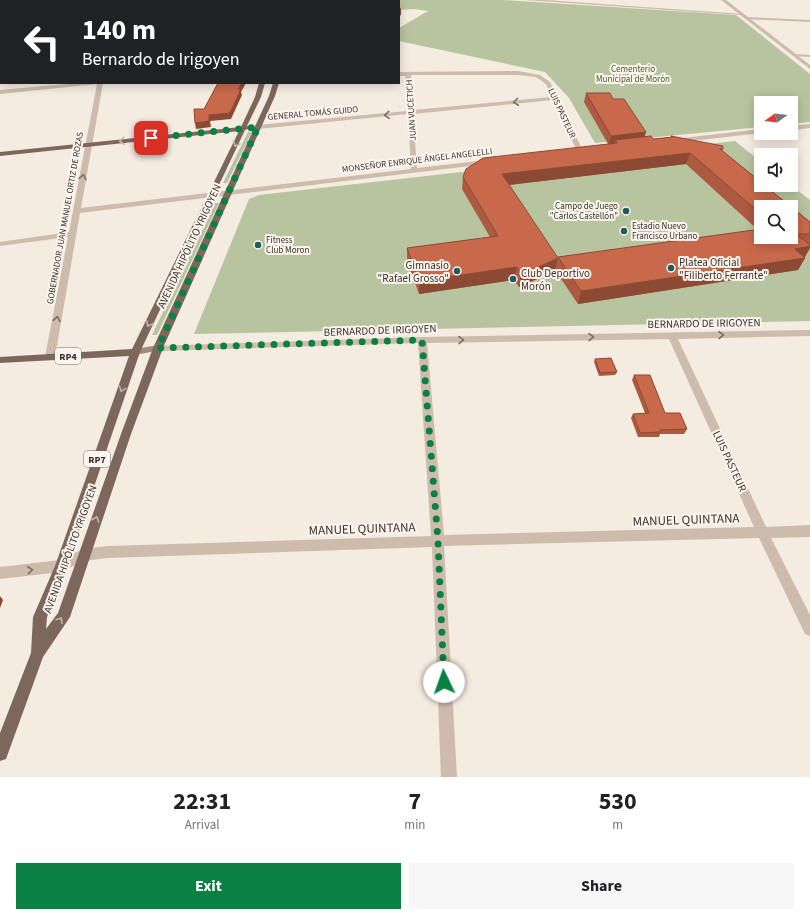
<!DOCTYPE html>
<html lang="en">
<head>
<meta charset="utf-8">
<style>
	body { margin:0; font-family:"Source Sans 3",sans-serif; background:#f6f6f6; color:#202124; height:100vh; display:flex; flex-direction:column; font-size:15px; white-space:nowrap }
	* { box-sizing:border-box; margin:0 }
	p { font-size:13px; color:#757577 }
	.icon { flex:none; width:22px; height:22px; fill:none; stroke:currentColor; stroke-width:2; stroke-linecap:round; stroke-linejoin:round }
	.map { position:relative; height:777px; overflow:hidden }
	.panel { display:flex; flex-direction:column; background:#fff; flex:1 }
	.panel>* { flex:none }
	.hud { position:absolute; left:0px; top:0px; width:400px; height:84px; box-shadow:0 2px 10px #0003; background:#202124; color:#fff; overflow:hidden }
	.needle { width:26px; rotate:255deg }
	.tools { position:absolute; left:754px; top:96px; display:grid; gap:8px }
	.tools a { display:grid; place-items:center; width:44px; height:44px; border-radius:0px; background:#fff; box-shadow:0 2px 10px #0003; font-size:20px }
	.pin { position:absolute; display:grid; place-items:center; width:34px; height:34px; color:#fff; margin:-17px; border-radius:8px; box-shadow:0 2px 6px #0006 }
	.me { position:absolute; width:44px; margin:-22px; rotate:357deg; stroke-linejoin:round; filter:drop-shadow(0 0 3px #0008) }
	.turn { display:flex; align-items:center; gap:14px; height:84px; padding:0 16px; font-size:18px }
	.turn .icon { width:52px; height:52px; stroke-width:2.5 }
	.turn b { display:block; font-size:28px; line-height:34px }
	.eta { display:flex; justify-content:space-evenly; align-items:center; height:68px; text-align:center }
	.eta b { font-size:24px; font-weight:700; line-height:28px }
	.button { display:flex; gap:8px; margin-top:auto; padding:8px 16px }
	.button a { flex:1; height:46px; border-radius:0px; background:#0b8043; color:#fff; font-size:16px; font-weight:700; line-height:46px; text-align:center }
	.button a+a { background:#f6f6f6; color:#202124 }
	.map>svg:first-child { display:block }
	.green { fill:#b8c4a0; fill-rule:evenodd }
	.lines { fill:none; stroke-linecap:round; stroke-linejoin:round }
	.minor { fill:#cdbbac; fill-rule:evenodd }
	.tertiary { fill:#cdbbac; fill-rule:evenodd }
	.secondary { fill:#a18a7d; fill-rule:evenodd }
	.primary { fill:#7d675c; fill-rule:evenodd }
	.wall { fill:#ac5a40; fill-rule:evenodd }
	.shaded-wall { fill:#8c4a34 }
	.building { fill:#c8694b; stroke:#8c4a34 }
	.oneway { stroke:#7d6f65 }
	.oneway2 { stroke:#c2b5ac }
	.route { stroke:#0b8043; stroke-width:7; stroke-dasharray:0 12.6 }
	.poi-dot { fill:#1f5a5e; stroke:#fbf5ee; stroke-width:1.5 }
	.labels { text-anchor:middle; stroke-width:4; stroke-linejoin:round; paint-order:stroke }
	.far-park-label { font-size:9px; fill:#4a5a2e; stroke:#fbf5ee }
	.far-street-label { font-size:9px; fill:#3b302b; stroke:#fbf5ee }
	.far-poi-label { font-size:9px; fill:#3b302b; stroke:#fbf5ee; text-anchor:start }
	.shield { fill:#fbf5ee; stroke:#756b66; stroke-width:1 }
	.shield-label { font-size:10px; font-weight:bold; fill:#3b302b }
	.street-label { font-size:11px; fill:#3b302b; stroke:#fbf5ee }
	.poi-label { font-size:11px; fill:#3b302b; stroke:#fbf5ee; text-anchor:start }
	.near-street-label { font-size:13px; fill:#3b302b; stroke:#fbf5ee }
</style>
</head>
<body>
<div class="map">
<svg width="810" height="777" viewBox="0 0 810 777">
	<rect width="100%" height="100%" fill="#f4ebe1"/>
	<path class="green" d="M 265,0 L 504,0 L 736,15 L 810,74 L 810,122 L 791,124 L 791,103 L 761,103 L 761,127 L 595,143 L 569,98 L 545,72 L 399,41 L 399,28 L 428,11 L 414,9 L 399,10 L 399,1 Z
		M 248,132 L 252,132 L 227,183 L 223,183 Z
		M 735,141 L 761,162 L 761,185 L 791,185 L 810,200 L 810,321 L 194,334 L 249,199 L 259,195 ZM 761,207 L 791,207 L 791,237 L 761,237 Z
		M 215,203 L 219,203 L 157,335 L 152,335 Z"/>
	<g class="lines">
		<path class="minor" d="M 525,0 L 546,0 L 743,14 L 741,15 Z
			M 0,9 L 1,9 L 1,11 L 0,11 Z
			M 746,17 L 810,20 L 810,22 L 744,19 Z
			M 0,44 L 1,44 L 1,46 L 0,46 Z
			M 793,54 L 810,55 L 810,57 L 795,56 Z
			M 518,71 L 540,75 L 550,82 L 583,151 L 582,152 L 577,151 L 553,100 L 413,114 L 417,168 L 487,160 L 490,162 L 487,164 L 80,213 L 55,357 L 53,359 L 47,359 L 45,357 L 68,237 L 0,246 L 0,242 L 69,232 L 97,84 L 0,94 L 0,90 L 78,83 L 103,83 L 81,208 L 411,169 L 408,114 L 258,129 L 255,127 L 258,125 L 407,111 L 405,76 L 399,76 L 399,72 ZM 411,75 L 518,75 L 536,77 L 546,84 L 552,97 L 413,110 Z
			M 810,124 L 810,128 L 791,130 L 791,126 Z
			M 761,129 L 761,133 L 674,143 L 671,141 L 674,139 Z
			M 810,330 L 810,336 L 678,339 L 766,527 L 810,525 L 810,537 L 771,538 L 810,615 L 810,636 L 805,634 L 759,538 L 444,546 L 457,777 L 441,777 L 432,547 L 107,558 L 84,561 L 61,572 L 0,579 L 0,567 L 60,560 L 83,549 L 107,546 L 431,536 L 418,343 L 158,351 L 155,350 L 153,348 L 155,346 L 422,337 ZM 669,339 L 754,527 L 444,535 L 427,343 Z"/>
		<path class="tertiary" d="M 721,0 L 726,0 L 810,65 L 810,69 Z"/>
		<path class="secondary" d="M 158,345 L 161,346 L 163,348 L 161,350 L 135,355 L 130,352 L 135,349 Z"/>
		<path class="primary" d="M 238,0 L 242,0 L 243,1 L 239,1 Z
			M 250,0 L 254,0 L 255,1 L 251,1 Z
			M 259,83 L 265,83 L 261,97 L 247,126 L 251,128 L 245,130 L 140,352 L 67,566 L 47,617 L 46,629 L 58,613 L 121,434 L 153,348 L 269,96 L 273,83 L 279,83 L 275,96 L 163,348 L 131,434 L 70,617 L 43,657 L 6,759 L 0,761 L 0,733 L 31,653 L 33,617 L 55,566 L 129,356 L 0,363 L 0,357 L 132,349 L 239,131 L 0,156 L 0,152 L 241,127 L 255,97 Z"/>
	</g>
	<path class="wall" d="M 586,93 L 613,99 L 646,132 L 644,137 L 653,139 L 670,138 L 671,136 L 723,149 L 722,151 L 810,222 L 810,248 L 805,257 L 805,258 L 798,270 L 578,304 L 555,270 L 558,257 L 758,230 L 686,164 L 509,185 L 555,271 L 519,287 L 514,280 L 419,294 L 407,261 L 407,248 L 490,237 L 462,189 L 463,177 L 608,144 L 584,102 ZM 761,207 L 791,237 L 761,237 Z
		M 595,359 L 617,372 L 615,375 L 599,376 L 594,362 Z
		M 634,375 L 665,413 L 687,429 L 684,434 L 660,434 L 659,437 L 638,437 L 631,418 L 633,414 L 645,413 L 632,380 Z"/>
	<path class="shaded-wall" d="M 401,8 L 401,15 L 399,16 L 399,9 Z
		M 242,83 L 246,83 L 241,92 L 242,95 L 231,119 L 210,121 L 211,127 L 196,129 L 195,123 L 238,89 Z
		M 646,132 L 643,141 L 615,140 L 615,144 L 608,145 L 611,136 Z
		M 690,153 L 686,164 L 500,186 L 502,174 Z
		M 810,246 L 810,248 L 804,258 L 805,258 L 798,270 L 578,304 L 581,291 Z
		M 558,258 L 555,271 L 519,287 L 521,275 Z
		M 517,267 L 514,280 L 419,294 L 419,281 Z
		M 0,596 L 3,600 L 0,608 Z"/>
	<path class="building" d="M 207,0 L 228,0 L 229,1 L 207,1 Z
		M 218,83 L 242,83 L 238,89 L 241,89 L 230,113 L 209,115 L 209,121 L 195,123 L 194,109 L 204,109 Z
		M 586,93 L 610,93 L 613,99 L 624,99 L 646,132 L 611,136 Z
		M 651,136 L 653,139 L 673,137 L 671,136 L 723,146 L 723,149 L 720,149 L 761,182 L 761,185 L 764,185 L 810,222 L 810,234 L 796,234 L 810,245 L 810,246 L 795,249 L 805,258 L 581,291 L 558,257 L 761,229 L 761,237 L 791,237 L 791,207 L 761,207 L 761,214 L 690,153 L 502,174 L 558,258 L 521,275 L 517,267 L 419,281 L 407,248 L 498,236 L 463,177 L 466,169 L 483,158 L 617,143 L 615,140 Z
		M 611,358 L 617,372 L 600,373 L 595,359 Z
		M 634,375 L 650,375 L 665,413 L 680,413 L 687,429 L 660,430 L 661,432 L 640,433 L 633,414 L 649,413 Z"/>
	<defs><path id="oneway-chevron" d="M-2-3.5L2.5 0L-2 3.5" fill="none" stroke-width="1.6" stroke-linecap="round" stroke-linejoin="round"/></defs>
	<g class="oneway">
		<use href="#oneway-chevron" transform="translate(516 102) rotate(174)"/>
		<use href="#oneway-chevron" transform="translate(387 115) rotate(175)"/>
		<use href="#oneway-chevron" transform="translate(83 177) rotate(-79)"/>
		<use href="#oneway-chevron" transform="translate(57 319) rotate(-80)"/>
		<use href="#oneway-chevron" transform="translate(721 335) rotate(-1)"/>
		<use href="#oneway-chevron" transform="translate(591 337) rotate(-1)"/>
		<use href="#oneway-chevron" transform="translate(461 340) rotate(-1)"/>
		<use href="#oneway-chevron" transform="translate(30 570) rotate(-6)"/>
	</g>
	<g class="oneway2">
		<use href="#oneway-chevron" transform="translate(122 141) rotate(174)"/>
		<use href="#oneway-chevron" transform="translate(236 144) rotate(116)"/>
		<use href="#oneway-chevron" transform="translate(149 324) rotate(116)"/>
		<use href="#oneway-chevron" transform="translate(122 389) rotate(110)"/>
		<use href="#oneway-chevron" transform="translate(96 519) rotate(-71)"/>
		<use href="#oneway-chevron" transform="translate(60 620) rotate(-58)"/>
	</g>
	<g class="lines">
		<path class="route" d="M 151,138 L 258,127 L 158,348 L 422,340 L 438,541 L 444,682"/>
	</g>
	<g class="poi-dot">
		<circle cx="626" cy="211" r="4"/>
		<circle cx="624" cy="231" r="4"/>
		<circle cx="258" cy="245" r="4"/>
		<circle cx="671" cy="268" r="4"/>
		<circle cx="457" cy="271" r="4"/>
		<circle cx="513" cy="279" r="4"/>
	</g>
	<g class="labels">
		<g class="far-park-label">
			<text x="633" y="72">Cementerio<tspan x="633" dy="10">Municipal de Morón</tspan></text>
		</g>
		<g class="far-street-label">
			<text transform="translate(411 110) rotate(-94)" y="3">JUAN VUCETICH</text>
			<text transform="translate(313 113) rotate(-5)" y="3">GENERAL TOMÁS GUIDO</text>
			<text transform="translate(562 113) rotate(65)" y="3">LUIS PASTEUR</text>
			<text transform="translate(417 160) rotate(-7)" y="3">MONSEÑOR ENRIQUE ÁNGEL ANGELELLI</text>
			<text transform="translate(65 218) rotate(-80)" y="3">GOBERNADOR JUAN MANUEL ORTIZ DE ROZAS</text>
		</g>
		<g class="far-poi-label">
			<text x="618" y="209" text-anchor="end">Campo de Juego<tspan x="618" dy="10">"Carlos Castellón"</tspan></text>
			<text x="632" y="229">Estadio Nuevo<tspan x="632" dy="10">Francisco Urbano</tspan></text>
			<text x="266" y="243">Fitness<tspan x="266" dy="10">Club Moron</tspan></text>
		</g>
		<g class="shield">
			<rect x="55" y="348" width="26" height="16" rx="3"/>
			<rect x="84" y="451" width="26" height="16" rx="3"/>
		</g>
		<g class="shield-label">
			<text x="68" y="360">RP4</text>
			<text x="97" y="463">RP7</text>
		</g>
		<g class="street-label">
			<text transform="translate(189 246) rotate(-65)" y="4">AVENIDA HIPÓLITO YRIGOYEN</text>
			<text transform="translate(704 323) rotate(-1)" y="4">BERNARDO DE IRIGOYEN</text>
			<text transform="translate(380 330) rotate(-2)" y="4">BERNARDO DE IRIGOYEN</text>
			<text transform="translate(730 461) rotate(65)" y="4">LUIS PASTEUR</text>
			<text transform="translate(70 549) rotate(-70)" y="4">AVENIDA HIPÓLITO YRIGOYEN</text>
		</g>
		<g class="poi-label">
			<text x="679" y="266">Platea Oficial<tspan x="679" dy="13">"Filiberto Ferrante"</tspan></text>
			<text x="449" y="269" text-anchor="end">Gimnasio<tspan x="449" dy="13">"Rafael Grosso"</tspan></text>
			<text x="521" y="277">Club Deportivo<tspan x="521" dy="13">Morón</tspan></text>
		</g>
		<g class="near-street-label">
			<text transform="translate(686 519) rotate(-2)" y="5">MANUEL QUINTANA</text>
			<text transform="translate(362 528) rotate(-2)" y="5">MANUEL QUINTANA</text>
		</g>
	</g>
</svg>
<div class="tools">
<a><svg class="needle" viewBox="-14 -14 28 28"><path d="M0-13l5 13h-10z" fill="#e53935"/><path d="M0 13l5-13h-10z" fill="#757577"/></svg></a>
<a><svg class="icon" aria-label="sound" viewBox="0 0 24 24"><path d="M4 9h4l5-4v14l-5-4H4zM17 9q2 3 0 6"/></svg></a>
<a><svg class="icon" aria-label="search" viewBox="0 0 24 24"><circle cx="10" cy="10" r="6"/><path d="M15 15l6 6"/></svg></a>
</div>
<div class="pin" style="left:151px;top:138px;background:#d93025"><svg class="icon" aria-label="arrive" viewBox="0 0 24 24"><path d="M6 21V4h12l-3 4 3 4H6"/></svg></div>
<svg class="me" style="left:444px;top:682px" viewBox="-20 -20 40 40"><circle r="19" fill="#fff"/><path d="M0-13L10 11 0 6-10 11z" fill="#0b8043"/></svg>
<div class="hud">
<div class="turn"><svg class="icon" aria-label="left" viewBox="0 0 24 24"><path d="M17 20v-9H6M10 6l-5 5 5 5"/></svg><div><b>140 m</b>Bernardo de Irigoyen</div></div>
</div>
</div>
<section class="panel">
<div class="eta">
<div><b>22:31</b><p>Arrival</p></div>
<div><b>7</b><p>min</p></div>
<div><b>530</b><p>m</p></div>
</div>
<div class="button"><a>Exit</a><a>Share</a></div>
</section>
</body>
</html>
